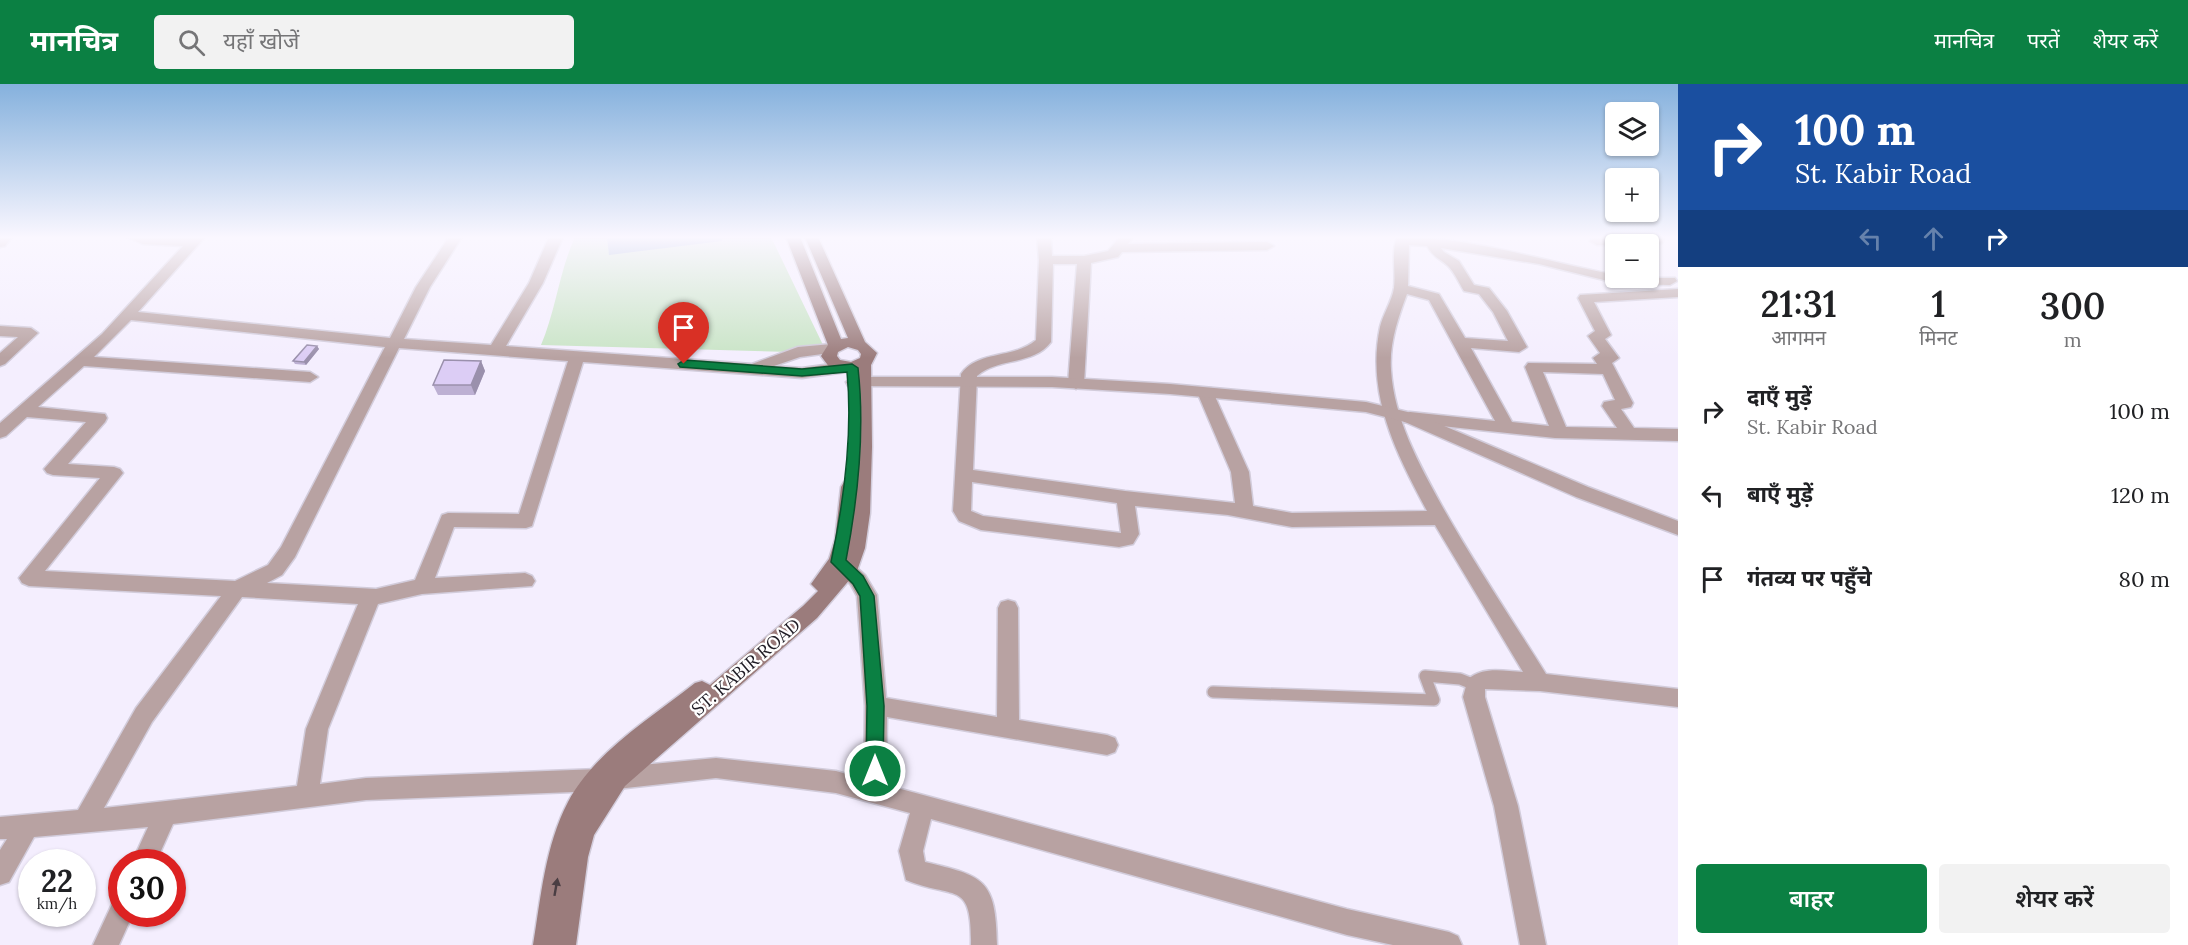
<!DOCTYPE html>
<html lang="hi">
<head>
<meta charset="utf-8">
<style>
	body { margin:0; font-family:Lora,"Noto Sans Devanagari",serif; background:#f2f2f2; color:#202124; height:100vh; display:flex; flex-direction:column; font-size:22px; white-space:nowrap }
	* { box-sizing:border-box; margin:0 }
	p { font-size:20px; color:#757577 }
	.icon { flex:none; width:33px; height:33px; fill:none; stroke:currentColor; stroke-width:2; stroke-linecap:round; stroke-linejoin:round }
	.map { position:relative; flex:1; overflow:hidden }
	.drawer { display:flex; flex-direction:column; background:#fff; width:510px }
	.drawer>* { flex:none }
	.guide { background:#1a4fa0; color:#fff; overflow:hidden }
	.tools { position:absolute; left:1605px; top:18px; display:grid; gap:12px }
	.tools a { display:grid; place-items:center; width:54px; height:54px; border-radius:6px; background:#fff; box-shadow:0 2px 4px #0004; font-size:30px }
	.speed { position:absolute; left:18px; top:765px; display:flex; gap:12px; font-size:30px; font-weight:700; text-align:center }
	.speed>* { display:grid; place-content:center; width:78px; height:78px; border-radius:50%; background:#fff; box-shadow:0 2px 4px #0004; line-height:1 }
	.speed small { font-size:15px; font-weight:400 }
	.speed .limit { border:9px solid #d22; background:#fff; color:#111 }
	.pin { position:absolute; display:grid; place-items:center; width:51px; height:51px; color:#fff; margin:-62px -26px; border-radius:50% 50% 50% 0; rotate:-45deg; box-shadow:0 0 6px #0007 }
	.pin .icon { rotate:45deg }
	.me { position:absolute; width:66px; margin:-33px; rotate:0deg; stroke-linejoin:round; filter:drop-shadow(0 0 4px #0008) }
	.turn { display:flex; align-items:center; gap:21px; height:126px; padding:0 18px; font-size:27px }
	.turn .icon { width:78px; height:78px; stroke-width:2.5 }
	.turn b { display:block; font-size:42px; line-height:51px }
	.lanes { display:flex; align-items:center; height:57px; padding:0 18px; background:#0003; justify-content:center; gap:30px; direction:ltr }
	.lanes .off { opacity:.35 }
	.eta { display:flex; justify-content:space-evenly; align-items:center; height:102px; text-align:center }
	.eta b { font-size:36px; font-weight:600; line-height:42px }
	.primary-button { display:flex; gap:12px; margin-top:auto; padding:12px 18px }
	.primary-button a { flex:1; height:69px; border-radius:6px; background:#0b8043; color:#fff; font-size:24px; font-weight:600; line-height:69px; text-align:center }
	.primary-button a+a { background:#f2f2f2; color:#202124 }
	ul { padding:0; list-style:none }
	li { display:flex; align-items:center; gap:18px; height:84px; padding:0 18px }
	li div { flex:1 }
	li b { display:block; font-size:22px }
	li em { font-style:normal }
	header { display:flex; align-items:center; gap:36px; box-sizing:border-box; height:84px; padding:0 30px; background:#0b8043; color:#fff }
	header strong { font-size:28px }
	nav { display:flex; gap:33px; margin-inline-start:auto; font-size:21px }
	.search { width:420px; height:54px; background:#f2f2f2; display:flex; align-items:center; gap:15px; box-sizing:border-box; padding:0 21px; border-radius:6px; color:#757577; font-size:22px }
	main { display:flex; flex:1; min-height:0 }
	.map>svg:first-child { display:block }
	.green { fill:#c9e4c6 }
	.water { fill:#92accd }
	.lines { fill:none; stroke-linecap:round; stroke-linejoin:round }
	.service-casing { stroke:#d2ccdb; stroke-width:14 }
	.minor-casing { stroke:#d2ccdb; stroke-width:3 }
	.tertiary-casing { stroke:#d2ccdb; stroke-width:3 }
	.secondary-casing { stroke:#d2ccdb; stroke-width:3 }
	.service { stroke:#b8a2a2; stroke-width:11 }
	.minor { fill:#b8a2a2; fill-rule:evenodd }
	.tertiary { fill:#b8a2a2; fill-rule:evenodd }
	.secondary { fill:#9b7c7c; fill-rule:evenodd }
	.wall { fill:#bdb0d3 }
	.shaded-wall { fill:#9a90ac }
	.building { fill:#dccdf5; stroke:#9a90ac; stroke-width:1.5 }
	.oneway { fill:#4a3e43 }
	.route { fill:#0b8043; stroke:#07532c; stroke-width:1.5 }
	.labels { text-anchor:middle; stroke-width:4.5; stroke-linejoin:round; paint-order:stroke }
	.street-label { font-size:18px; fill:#1f1c25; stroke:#fff }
</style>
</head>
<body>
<header>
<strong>मानचित्र</strong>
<div class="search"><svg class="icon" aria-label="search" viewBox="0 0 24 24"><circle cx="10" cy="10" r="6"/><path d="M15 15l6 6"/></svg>यहाँ खोजें</div>
<nav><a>मानचित्र</a><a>परतें</a><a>शेयर करें</a></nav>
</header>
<main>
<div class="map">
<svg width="1678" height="861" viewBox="0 0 1678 861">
	<rect width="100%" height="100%" fill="#f4eefe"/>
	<path class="green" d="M 575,153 L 771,153 L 823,261 L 791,268 L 541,261 C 556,226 559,188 575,153 Z"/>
	<path class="water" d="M 607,153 L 722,153 L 722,157 L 609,171 Z"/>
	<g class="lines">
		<defs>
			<path id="service" d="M 1213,608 L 1434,616 L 1425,592 L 1460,595 L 1475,601"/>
			<path id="minor" d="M 0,153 L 12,153 L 5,162 L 0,163 Z
				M 127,153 L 205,153 L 138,228 L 390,254 L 416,203 L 449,153 L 462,153 L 430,203 L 404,255 L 491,261 L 529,199 L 549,153 L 563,153 L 543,199 L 506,262 L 752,280 L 798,263 L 832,260 L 837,262 L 840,265 L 837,268 L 800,273 L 774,282 L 802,284 L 846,278 L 854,283 L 846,288 L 802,294 L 583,278 L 532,442 L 526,444 L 454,443 L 435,494 L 525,489 L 532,492 L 535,497 L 532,502 L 422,510 L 378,520 L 328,645 L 320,700 L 366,694 L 599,685 L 716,674 L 836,687 L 864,695 L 865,622 L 857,512 L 851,501 L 829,478 L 831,473 L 838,471 L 845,473 L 865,491 L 877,511 L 886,614 L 997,633 L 998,524 L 1001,518 L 1008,516 L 1015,518 L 1018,524 L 1019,636 L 1107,651 L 1115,654 L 1118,661 L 1115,668 L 1107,671 L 887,633 L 886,701 L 1347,825 L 1449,848 L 1458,852 L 1462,861 L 1393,861 L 1347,851 L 931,735 L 923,767 L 925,778 C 984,792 996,795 997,861 L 971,861 C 972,795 955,816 906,796 L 899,767 L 910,729 L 836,709 L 716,694 L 599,707 L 366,716 L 173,740 L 156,778 L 132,778 L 148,743 L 34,753 L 9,798 L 0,801 L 0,766 L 7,755 L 0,755 L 0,733 L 78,726 L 136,624 L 221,512 L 29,502 L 22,499 L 19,494 L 100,394 L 53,391 L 47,389 L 44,385 L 86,338 L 27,333 L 6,352 L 0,354 L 0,339 L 102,250 L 183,162 L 143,160 ZM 131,236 L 385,263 L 281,463 L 268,481 L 235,497 L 45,487 L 123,389 L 120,385 L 114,383 L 68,380 L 105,338 L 107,334 L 105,330 L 38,323 L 84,282 L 310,298 L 318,293 L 310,288 L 94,273 ZM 399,264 L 568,277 L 519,430 L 448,429 L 442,431 L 415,496 L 376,505 L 267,499 L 282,491 L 295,473 ZM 242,513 L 358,520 L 306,645 L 297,702 L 104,724 L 152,638 Z
				M 1037,153 L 1051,153 L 1052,172 L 1084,172 L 1108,167 L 1120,153 L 1133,153 L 1128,160 L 1267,158 L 1274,162 L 1267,166 L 1122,168 L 1118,173 L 1091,179 L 1084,300 L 1076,305 L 1068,300 L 1077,180 L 1053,180 L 1051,258 C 1033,282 998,273 977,292 L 973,386 L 1125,407 L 1235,419 L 1231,388 L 1197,308 L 1199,304 L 1211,304 L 1213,308 L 1249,388 L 1253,422 L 1292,429 L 1427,427 C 1396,369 1366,311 1380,243 C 1383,230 1392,217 1394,204 C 1396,188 1391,167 1397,153 C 1472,153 1543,177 1616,191 L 1616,194 L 1675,194 L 1677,197 L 1670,201 L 1620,200 L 1539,180 L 1441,164 L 1444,168 L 1459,177 L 1474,201 L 1489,204 L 1507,227 L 1527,263 L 1519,268 L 1471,264 L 1512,338 L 1549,342 L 1525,283 L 1528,279 L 1597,280 L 1593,274 L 1600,269 L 1588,252 L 1595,247 L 1578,214 L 1580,211 L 1678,205 L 1678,213 L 1594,218 L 1611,251 L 1605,255 L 1619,274 L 1612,279 L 1633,319 L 1631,323 L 1621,325 L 1634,344 L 1678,345 L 1678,357 L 1555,354 L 1404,338 L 1402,334 L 1404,330 L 1410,328 L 1495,337 L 1429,216 L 1407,210 C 1398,234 1389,260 1391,286 C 1394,335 1419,380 1442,422 C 1474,479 1511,534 1546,590 L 1678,605 L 1678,623 L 1540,607 L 1485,605 L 1485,613 L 1518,722 L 1546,861 L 1520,861 L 1494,722 L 1463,613 L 1468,595 C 1484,582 1503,587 1523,588 L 1435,441 L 1292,443 L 1228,431 L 1135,422 L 1139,450 L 1133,460 L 1119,463 L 981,446 L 959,437 L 953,427 L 961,290 C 978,266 1014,275 1036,256 L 1039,176 ZM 1409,161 L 1427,162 C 1435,175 1438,173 1448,182 C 1455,189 1459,199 1464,207 L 1479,210 L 1493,228 L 1508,257 L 1465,254 L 1439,210 L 1408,202 ZM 1543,288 L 1603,290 L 1615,316 L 1604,318 L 1602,322 L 1617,344 L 1566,343 ZM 972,398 L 1117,419 L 1121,449 L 983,432 L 971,427 Z
				M 1622,153 C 1632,159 1650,153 1663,153 L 1664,156 L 1662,159 L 1648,161 L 1597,161 L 1590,157 L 1596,153 Z
				M 0,242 L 31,244 L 38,249 L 5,280 L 0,282 L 0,269 L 18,253 L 0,252 Z
				M 122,815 L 122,830 L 133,830 L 119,861 L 93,861 L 113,818 Z"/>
			<path id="tertiary" d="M 854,293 L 1052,293 L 1170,300 L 1366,318 L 1416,330 L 1588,403 L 1678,437 L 1678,451 L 1576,413 L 1405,338 L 1366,328 L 1170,310 L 1052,303 L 848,302 L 846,298 Z"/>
			<path id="secondary" d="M 786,153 L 800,153 L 841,255 L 848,254 L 805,153 L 818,153 L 865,258 L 877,269 L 871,281 L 872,363 L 870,429 L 865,464 L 857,487 L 817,534 L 625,702 L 594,751 L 588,773 L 576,861 L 533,861 C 541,813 545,762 568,718 C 594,668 651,634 695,599 L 702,597 L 710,601 L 803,522 L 818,507 L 811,500 L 829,475 L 835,456 L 841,403 L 844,398 L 854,398 L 855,287 L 830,284 L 821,272 L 828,261 ZM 848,263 L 858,266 L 861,270 L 860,274 L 851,278 L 840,276 L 837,272 L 838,268 Z"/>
		</defs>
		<use href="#service" class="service-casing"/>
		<use href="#minor" class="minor-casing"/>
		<use href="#tertiary" class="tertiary-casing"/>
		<use href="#secondary" class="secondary-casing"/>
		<use href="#service" class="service"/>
		<use href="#minor" class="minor"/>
		<use href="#tertiary" class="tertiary"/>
		<use href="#secondary" class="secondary"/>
	</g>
	<path class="wall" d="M 317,262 L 319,265 L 306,281 L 295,280 L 293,277 Z
		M 481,277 L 485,287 L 475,311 L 438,311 L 433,301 Z"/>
	<path class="shaded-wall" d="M 317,262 L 319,265 L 306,281 L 304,278 Z
		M 481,277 L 485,287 L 475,311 L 471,301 Z"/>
	<path class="building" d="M 307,261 L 317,262 L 304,278 L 293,277 Z
		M 444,276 L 481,277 L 471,301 L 433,301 Z"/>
	<defs><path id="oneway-solid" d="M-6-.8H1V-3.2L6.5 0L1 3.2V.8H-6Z" transform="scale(1.5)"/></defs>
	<use class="oneway" href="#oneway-solid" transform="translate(556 803) rotate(-80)"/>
	<linearGradient id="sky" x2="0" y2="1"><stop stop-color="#85b1dd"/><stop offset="0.56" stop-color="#faf7ff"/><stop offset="1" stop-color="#faf7ff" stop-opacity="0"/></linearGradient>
	<rect width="1678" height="274" fill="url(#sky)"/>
	<path class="route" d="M 684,276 L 802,285 L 852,280 L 858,284 C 865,347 858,414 846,476 L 863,492 L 874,512 L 884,622 L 883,687 L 881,693 L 875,695 L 869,693 L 866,687 L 867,622 L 860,512 L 853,500 L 831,478 C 844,417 853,351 847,288 L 802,292 L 680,283 L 678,280 Z"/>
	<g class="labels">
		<g class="street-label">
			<text transform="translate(746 583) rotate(-41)" y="6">ST. KABIR ROAD</text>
		</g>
	</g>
</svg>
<div class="tools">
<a><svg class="icon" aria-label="layers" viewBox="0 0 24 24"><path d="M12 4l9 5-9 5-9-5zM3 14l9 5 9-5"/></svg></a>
<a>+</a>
<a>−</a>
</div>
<div class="speed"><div>22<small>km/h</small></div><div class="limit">30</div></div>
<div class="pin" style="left:684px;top:280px;background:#d93025"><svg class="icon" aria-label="arrive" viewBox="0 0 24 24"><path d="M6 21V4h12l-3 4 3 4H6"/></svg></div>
<svg class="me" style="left:875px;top:687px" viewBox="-20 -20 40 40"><circle r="17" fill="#0b8043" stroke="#fff" stroke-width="3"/><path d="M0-11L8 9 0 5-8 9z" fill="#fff"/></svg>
</div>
<section class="drawer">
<div class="guide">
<div class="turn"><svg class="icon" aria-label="right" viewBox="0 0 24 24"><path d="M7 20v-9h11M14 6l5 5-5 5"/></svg><div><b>100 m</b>St. Kabir Road</div></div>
<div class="lanes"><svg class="icon off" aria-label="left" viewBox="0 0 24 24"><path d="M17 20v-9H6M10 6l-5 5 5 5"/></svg><svg class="icon off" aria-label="ahead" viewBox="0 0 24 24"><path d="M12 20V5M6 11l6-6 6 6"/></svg><svg class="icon" aria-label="right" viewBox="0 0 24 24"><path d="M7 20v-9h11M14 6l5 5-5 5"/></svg></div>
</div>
<div class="eta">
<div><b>21:31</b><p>आगमन</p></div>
<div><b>1</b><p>मिनट</p></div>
<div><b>300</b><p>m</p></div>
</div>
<ul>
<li><svg class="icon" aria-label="right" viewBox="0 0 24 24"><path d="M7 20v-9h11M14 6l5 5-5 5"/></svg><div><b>दाएँ मुड़ें</b><p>St. Kabir Road</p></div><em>100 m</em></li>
<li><svg class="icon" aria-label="left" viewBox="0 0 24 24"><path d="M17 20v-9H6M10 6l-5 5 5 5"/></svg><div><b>बाएँ मुड़ें</b></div><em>120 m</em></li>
<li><svg class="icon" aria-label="arrive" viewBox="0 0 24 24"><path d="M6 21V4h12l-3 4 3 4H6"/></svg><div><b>गंतव्य पर पहुँचे</b></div><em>80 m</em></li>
</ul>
<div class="primary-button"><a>बाहर</a><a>शेयर करें</a></div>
</section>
</main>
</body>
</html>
